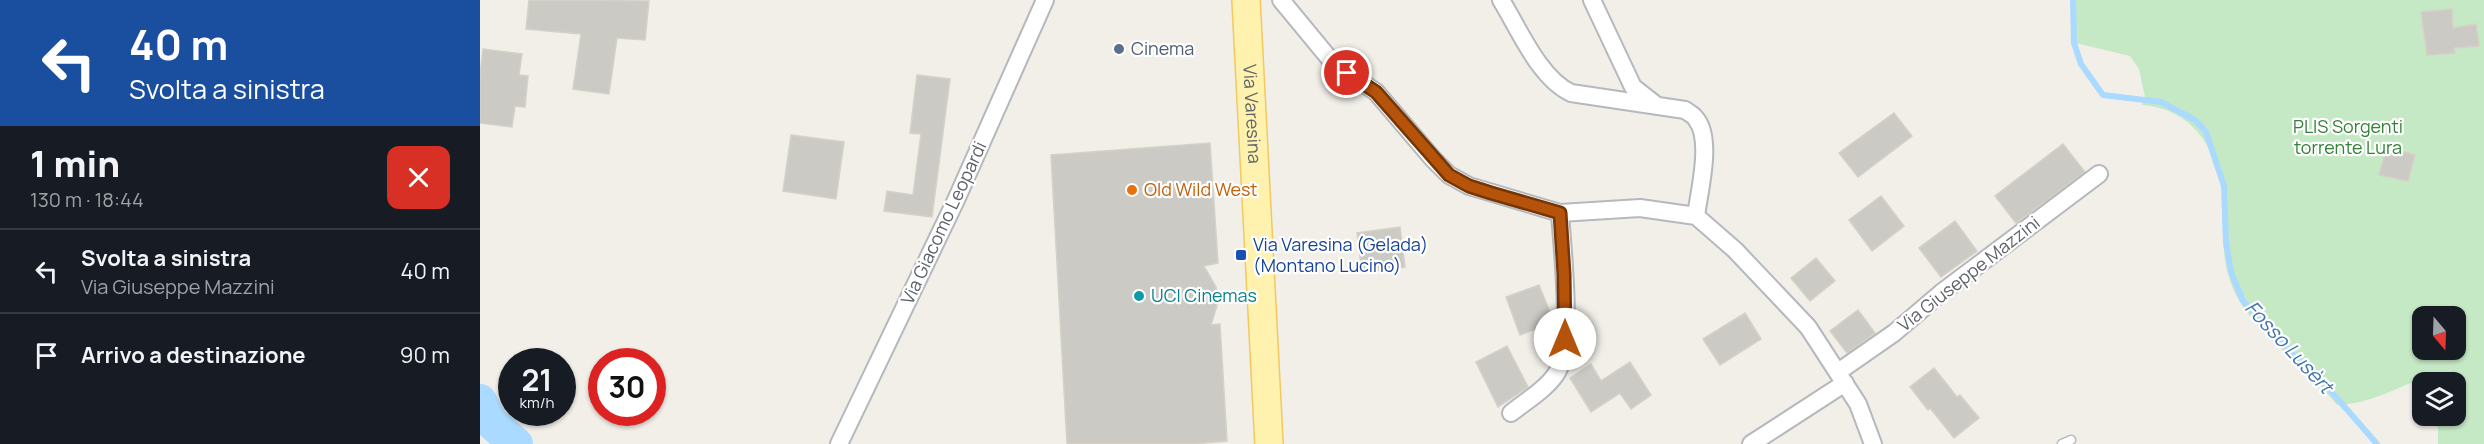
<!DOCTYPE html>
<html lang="it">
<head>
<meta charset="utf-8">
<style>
	body { margin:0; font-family:Manrope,sans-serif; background:#20242c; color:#f1f3f6; height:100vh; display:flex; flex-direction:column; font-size:22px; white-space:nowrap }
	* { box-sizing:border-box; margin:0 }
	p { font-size:20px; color:#9ea1a6 }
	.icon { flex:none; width:33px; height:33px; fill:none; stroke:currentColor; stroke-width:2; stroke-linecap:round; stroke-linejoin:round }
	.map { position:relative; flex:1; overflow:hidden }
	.drawer { display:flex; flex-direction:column; background:#171b24; width:480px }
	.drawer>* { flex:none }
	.banner { background:#1a4fa0; color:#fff; overflow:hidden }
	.needle { width:39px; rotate:161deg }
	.fabs { position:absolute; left:1932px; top:306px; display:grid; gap:12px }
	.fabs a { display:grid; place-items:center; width:54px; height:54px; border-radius:12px; background:#171b24; box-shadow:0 2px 4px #0004; font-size:30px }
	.speed { position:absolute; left:18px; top:348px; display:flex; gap:12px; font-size:30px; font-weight:700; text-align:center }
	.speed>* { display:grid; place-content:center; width:78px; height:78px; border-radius:50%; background:#171b24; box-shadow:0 2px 4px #0004; line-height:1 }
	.speed small { font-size:15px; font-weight:400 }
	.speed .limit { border:9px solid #d22; background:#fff; color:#111 }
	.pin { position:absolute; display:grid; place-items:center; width:51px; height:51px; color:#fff; margin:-26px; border:3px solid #fff; border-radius:50%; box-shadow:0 2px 6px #0007 }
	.me { position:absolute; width:66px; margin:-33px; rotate:0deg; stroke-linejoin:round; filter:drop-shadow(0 0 4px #0008) }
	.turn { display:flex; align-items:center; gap:21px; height:126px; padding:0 30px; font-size:27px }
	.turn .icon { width:78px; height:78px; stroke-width:2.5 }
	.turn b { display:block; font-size:42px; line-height:51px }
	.round { display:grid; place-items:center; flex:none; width:63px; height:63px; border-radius:12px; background:#20242c }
	.overview { display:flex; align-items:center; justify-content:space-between; height:102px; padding:0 30px }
	h1 { font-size:36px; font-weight:800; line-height:45px }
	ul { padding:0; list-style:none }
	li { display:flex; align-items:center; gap:18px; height:84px; padding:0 30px; border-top:2px solid #363941 }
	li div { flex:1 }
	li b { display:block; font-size:22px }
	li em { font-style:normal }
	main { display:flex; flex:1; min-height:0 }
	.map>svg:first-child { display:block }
	.green { fill:#c5e8c5; fill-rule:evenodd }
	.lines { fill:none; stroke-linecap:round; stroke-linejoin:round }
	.stream { stroke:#aadaff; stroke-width:6 }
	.river { stroke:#aadaff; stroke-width:34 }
	.building { fill:#cccac5; stroke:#d6d1c6; stroke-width:1.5 }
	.service-casing { stroke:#b5b8bc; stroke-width:11 }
	.minor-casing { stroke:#b5b8bc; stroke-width:20 }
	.primary-casing { stroke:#f2c960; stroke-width:30 }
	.service { stroke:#fff; stroke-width:8 }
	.minor { stroke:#fff; stroke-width:16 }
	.primary { stroke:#fff2af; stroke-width:27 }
	.route-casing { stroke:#753606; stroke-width:15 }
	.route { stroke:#b45309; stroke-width:10 }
	.service-dot { fill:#5c6f8a; stroke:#fff; stroke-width:2 }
	.food-dot { fill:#e8710a; stroke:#fff; stroke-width:2 }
	.transit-dot { fill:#1a4fb4; stroke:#fff; stroke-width:2 }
	.culture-dot { fill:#0f9aa8; stroke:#fff; stroke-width:2 }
	.labels { text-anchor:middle; stroke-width:4.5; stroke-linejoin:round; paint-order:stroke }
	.service-label { font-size:18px; fill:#4e5e75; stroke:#fff; text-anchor:start }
	.street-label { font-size:18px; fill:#5f6368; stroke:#fff }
	.park-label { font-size:18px; fill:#348238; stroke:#fff }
	.food-label { font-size:18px; fill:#c56008; stroke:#fff; text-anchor:start }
	.transit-label { font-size:18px; fill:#164399; stroke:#fff; text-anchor:start }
	.culture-label { font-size:18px; fill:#0d838f; stroke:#fff; text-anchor:start }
	.water-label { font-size:20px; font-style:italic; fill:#4174aa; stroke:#fff }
</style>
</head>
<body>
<main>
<section class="drawer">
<div class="banner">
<div class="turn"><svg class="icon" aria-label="left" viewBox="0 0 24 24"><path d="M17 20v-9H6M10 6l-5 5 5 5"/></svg><div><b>40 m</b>Svolta a sinistra</div></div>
</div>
<div class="overview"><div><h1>1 min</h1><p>130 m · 18:44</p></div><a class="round" style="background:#d93025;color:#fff"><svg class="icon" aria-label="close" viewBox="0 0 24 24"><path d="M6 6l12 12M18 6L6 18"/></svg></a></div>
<ul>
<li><svg class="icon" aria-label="left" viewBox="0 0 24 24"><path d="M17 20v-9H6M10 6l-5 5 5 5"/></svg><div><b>Svolta a sinistra</b><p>Via Giuseppe Mazzini</p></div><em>40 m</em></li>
<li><svg class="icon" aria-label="arrive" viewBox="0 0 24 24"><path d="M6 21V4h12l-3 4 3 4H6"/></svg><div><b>Arrivo a destinazione</b></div><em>90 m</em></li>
</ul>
</section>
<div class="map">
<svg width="2004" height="444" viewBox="0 0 2004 444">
	<rect width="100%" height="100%" fill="#f1efe8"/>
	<path class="green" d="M 1591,0 L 2004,0 L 2004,444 L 1958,444 L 1958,416 L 1976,416 L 1976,382 L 1959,382 L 1959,379 L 1952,374 C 1921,386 1890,404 1857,405 L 1826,369 L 1815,363 C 1790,337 1759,313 1749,277 C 1740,249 1745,219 1742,190 C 1736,145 1709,108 1662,105 L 1665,97 L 1659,69 L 1650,56 L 1591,42 ZM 1942,316 L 1976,316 L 1976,350 L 1942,350 Z"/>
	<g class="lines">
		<path class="stream" d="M 1593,0 L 1594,43 L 1601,64 L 1623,95 L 1681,102 L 1715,120 L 1726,132 L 1744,186 L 1746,243 L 1751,272 L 1763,301 L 1818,360 L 1829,366 L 1897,444"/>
		<path class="river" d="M 0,401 L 11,422 L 36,444"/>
	</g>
	<path class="building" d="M 49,0 L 169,1 L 165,40 L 137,38 L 129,94 L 93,89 L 101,34 L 46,29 Z
		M 1972,9 L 1973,28 L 1996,24 L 1999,46 L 1974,48 L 1975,53 L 1947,55 L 1941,12 Z
		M 3,49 L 42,54 L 39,75 L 48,76 L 45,107 L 35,106 L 32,127 L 0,123 L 0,75 Z
		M 437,75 L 470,79 L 452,217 L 404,211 L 407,191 L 433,195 L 441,134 L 430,133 Z
		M 1414,113 L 1432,136 L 1378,177 L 1359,153 Z
		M 311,135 L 364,142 L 356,199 L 303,191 Z
		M 730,143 L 738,263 L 724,266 L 736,287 L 739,299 L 731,325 L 740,324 L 747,441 L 713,444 L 587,444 L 571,155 Z
		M 1583,144 L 1605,172 L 1536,223 L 1515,196 Z
		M 1907,147 L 1935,155 L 1928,181 L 1899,175 Z
		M 1401,196 L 1424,226 L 1392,251 L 1369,220 Z
		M 1475,221 L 1497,251 L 1461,277 L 1439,248 Z
		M 920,227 L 925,267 L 882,273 L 877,233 Z
		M 1336,258 L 1355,281 L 1330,301 L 1311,278 Z
		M 1059,285 L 1074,322 L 1040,335 L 1026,297 Z
		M 1378,310 L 1395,333 L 1367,353 L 1350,331 Z
		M 1265,313 L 1281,339 L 1240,365 L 1223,339 Z
		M 1027,346 L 1048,387 L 1018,407 L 996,362 Z
		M 1150,362 L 1171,395 L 1151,409 L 1140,393 L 1111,412 L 1090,378 L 1111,364 L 1121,381 Z
		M 1454,368 L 1477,397 L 1480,395 L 1499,418 L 1474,438 L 1450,408 L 1448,410 L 1430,387 Z"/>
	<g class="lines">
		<defs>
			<path id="service" d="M 1582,444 L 1591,440"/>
			<path id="minor" d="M 801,0 L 853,63 L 896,92 L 953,159 L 969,175 L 989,186 L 1080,213 L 1160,208 L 1216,216 L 1255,250 L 1328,327 L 1378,404 L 1393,444
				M 1021,0 C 1039,29 1059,78 1091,93 L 1205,110 C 1209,113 1214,115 1216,119 C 1233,139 1219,192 1216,216
				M 1112,0 L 1153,87 L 1176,105
				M 1358,372 L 1414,333 L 1461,293 L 1619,174
				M 1031,413 C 1046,401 1065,390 1076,374 C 1094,348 1082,246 1080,213
				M 359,444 L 476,200 L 565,0
				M 1271,444 L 1365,383"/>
			<g id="primary">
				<path id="s1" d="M 766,0 L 789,444"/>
			</g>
		</defs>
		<use href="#service" class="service-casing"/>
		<use href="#minor" class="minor-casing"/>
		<use href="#primary" class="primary-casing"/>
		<use href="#service" class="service"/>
		<use href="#minor" class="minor"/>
		<use href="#primary" class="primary"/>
	</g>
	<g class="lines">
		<defs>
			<path id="route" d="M 867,73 L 896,92 L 969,175 L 989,186 L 1011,193 L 1080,213 L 1084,274 L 1085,339"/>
		</defs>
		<use href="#route" class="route-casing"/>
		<use href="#route" class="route"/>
	</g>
	<circle class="service-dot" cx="639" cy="49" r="6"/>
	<circle class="food-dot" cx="652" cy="190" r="6"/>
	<rect class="transit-dot" x="755" y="249" width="12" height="12" rx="3"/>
	<circle class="culture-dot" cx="659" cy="296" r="6"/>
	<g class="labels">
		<g class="service-label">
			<text x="651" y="55">Cinema</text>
		</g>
		<g class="street-label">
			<text dy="6" stroke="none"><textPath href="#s1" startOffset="114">Via Varesina</textPath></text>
			<text transform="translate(464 223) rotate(-65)" y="6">Via Giacomo Leopardi</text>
			<text transform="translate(1489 274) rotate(-38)" y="6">Via Giuseppe Mazzini</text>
		</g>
		<g class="park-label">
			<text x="1868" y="133">PLIS Sorgenti<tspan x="1868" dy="21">torrente Lura</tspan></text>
		</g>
		<g class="food-label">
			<text x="664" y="196">Old Wild West</text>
		</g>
		<g class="transit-label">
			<text x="773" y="251">Via Varesina (Gelada)<tspan x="773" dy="21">(Montano Lucino)</tspan></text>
		</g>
		<g class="culture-label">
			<text x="671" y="302">UCI Cinemas</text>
		</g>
		<g class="water-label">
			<text transform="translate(1809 347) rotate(47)" y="7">Fosso Lusèrt</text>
		</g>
	</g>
</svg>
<div class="fabs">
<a><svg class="needle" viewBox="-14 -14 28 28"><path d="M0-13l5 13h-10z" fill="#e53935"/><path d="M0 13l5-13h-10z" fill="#9ea1a6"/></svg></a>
<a><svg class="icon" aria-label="layers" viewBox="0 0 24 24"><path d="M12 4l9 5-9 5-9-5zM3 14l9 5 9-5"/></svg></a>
</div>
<div class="speed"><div>21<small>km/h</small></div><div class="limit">30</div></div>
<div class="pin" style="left:867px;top:73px;background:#d93025"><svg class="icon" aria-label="arrive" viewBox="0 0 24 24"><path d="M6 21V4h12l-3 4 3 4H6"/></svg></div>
<svg class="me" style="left:1085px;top:339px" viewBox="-20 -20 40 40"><circle r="19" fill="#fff"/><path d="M0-13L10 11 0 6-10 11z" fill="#b45309"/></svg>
</div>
</main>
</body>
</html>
